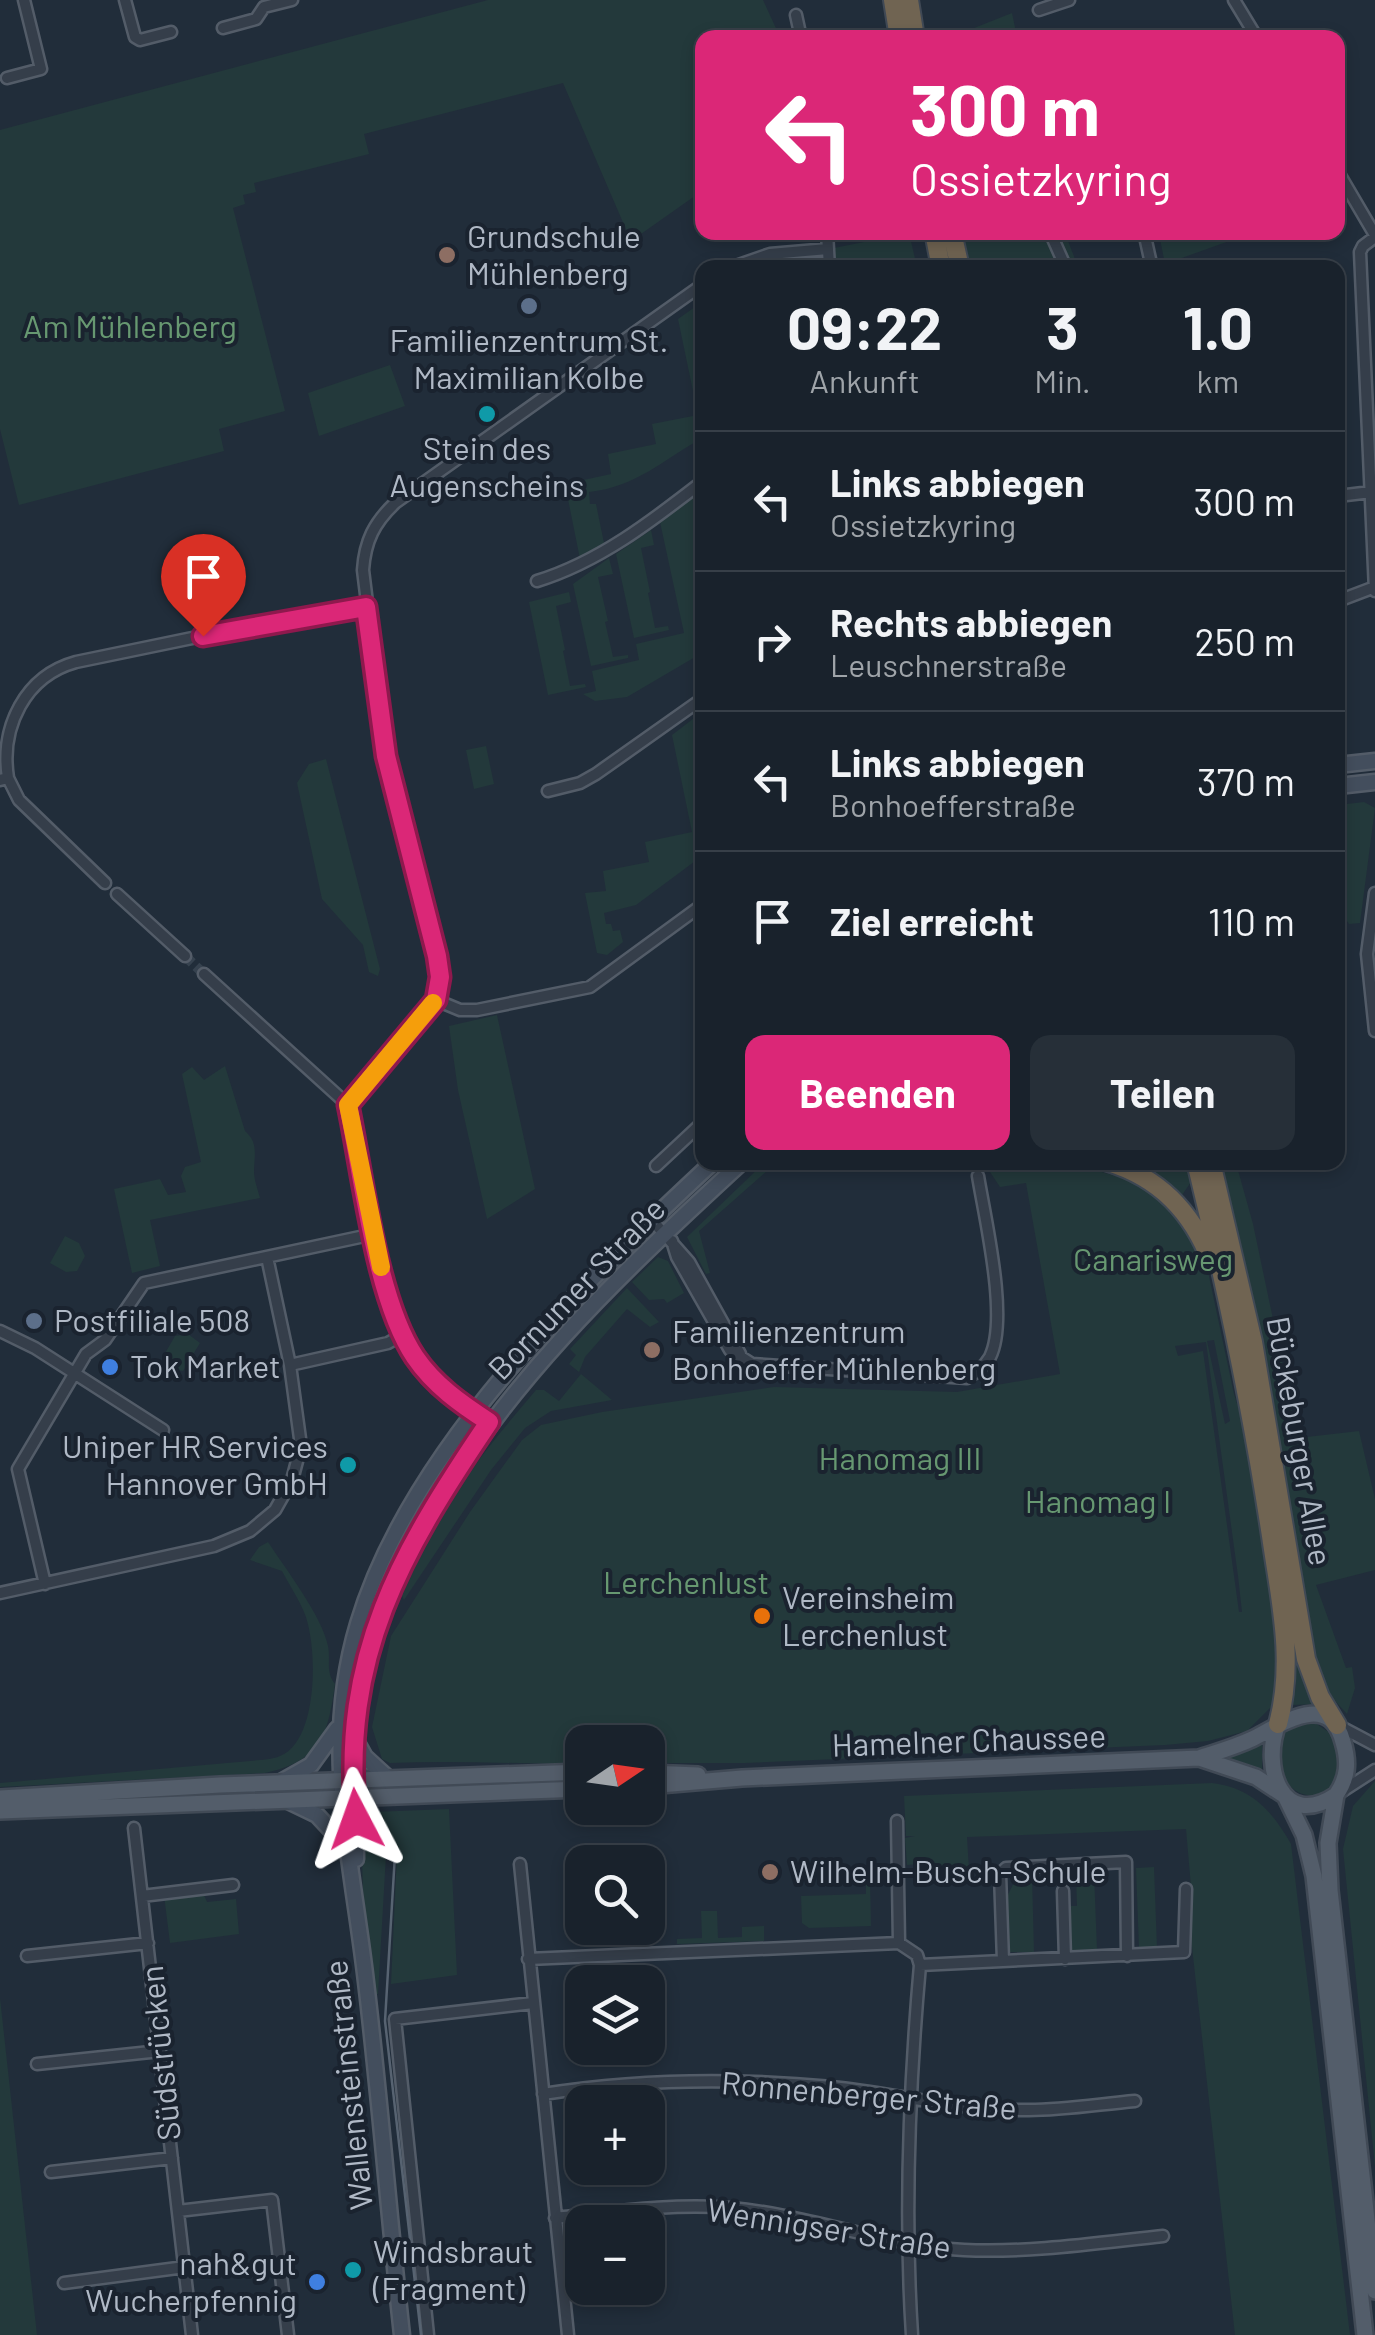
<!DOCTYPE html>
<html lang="de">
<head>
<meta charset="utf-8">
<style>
	body { margin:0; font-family:Barlow,sans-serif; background:#262f38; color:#f1f3f6; height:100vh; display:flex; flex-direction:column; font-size:38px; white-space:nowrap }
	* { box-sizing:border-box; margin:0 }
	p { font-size:32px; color:#9fa4a9 }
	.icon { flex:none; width:55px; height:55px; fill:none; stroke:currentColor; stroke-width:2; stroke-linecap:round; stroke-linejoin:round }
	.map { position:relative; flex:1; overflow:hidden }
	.details { position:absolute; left:695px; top:260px; width:650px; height:910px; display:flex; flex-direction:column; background:#19222c; border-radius:20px; box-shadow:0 5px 15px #0003,0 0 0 2px #373f48 }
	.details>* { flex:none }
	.guide { position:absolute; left:695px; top:30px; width:650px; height:210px; border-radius:20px; box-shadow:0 5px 15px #0003,0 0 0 2px #373f48; background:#db2777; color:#fff; overflow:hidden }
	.needle { width:65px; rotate:77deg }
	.tools { position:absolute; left:565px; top:1725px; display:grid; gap:20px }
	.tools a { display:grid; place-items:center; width:100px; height:100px; border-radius:20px; background:#19222c; box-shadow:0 5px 15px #0003,0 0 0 2px #373f48; font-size:50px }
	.pin { position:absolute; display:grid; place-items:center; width:85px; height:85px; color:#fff; margin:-102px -42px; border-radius:50% 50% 50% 0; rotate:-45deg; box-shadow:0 0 10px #0007 }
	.pin .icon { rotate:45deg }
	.me { position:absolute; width:110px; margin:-55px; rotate:356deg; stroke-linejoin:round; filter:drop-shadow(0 0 8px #0008) }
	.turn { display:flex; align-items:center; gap:35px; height:210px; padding:0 50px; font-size:45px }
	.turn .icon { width:130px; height:130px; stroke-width:2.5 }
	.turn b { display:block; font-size:70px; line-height:85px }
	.eta { display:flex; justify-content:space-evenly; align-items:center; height:170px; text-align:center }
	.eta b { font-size:60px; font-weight:700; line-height:70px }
	.cta { display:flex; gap:20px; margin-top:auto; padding:20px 50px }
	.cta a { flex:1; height:115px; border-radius:20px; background:#db2777; color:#fff; font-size:40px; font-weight:700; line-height:115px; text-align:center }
	.cta a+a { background:#262f38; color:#f1f3f6 }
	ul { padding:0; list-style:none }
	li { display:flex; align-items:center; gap:30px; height:140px; padding:0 50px; border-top:2px solid #373f48 }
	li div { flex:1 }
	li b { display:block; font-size:38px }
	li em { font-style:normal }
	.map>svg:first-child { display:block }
	.green { fill:#23393b; fill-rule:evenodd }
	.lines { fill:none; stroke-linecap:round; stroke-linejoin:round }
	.street-tunnel { stroke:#36424f; stroke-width:10; stroke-dasharray:10 5; stroke-linecap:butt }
	.street-casing { stroke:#535c68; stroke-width:15 }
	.secondary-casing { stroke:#535c68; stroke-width:19 }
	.primary-casing { stroke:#414a56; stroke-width:20 }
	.highway-casing { stroke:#404955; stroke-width:22 }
	.street { stroke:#353e4a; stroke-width:10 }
	.secondary { stroke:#434e5d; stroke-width:14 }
	.primary { stroke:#535d6a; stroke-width:15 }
	.highway { stroke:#706452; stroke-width:18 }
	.tram { stroke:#576371; stroke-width:2.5 }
	.route-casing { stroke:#8e194d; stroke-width:25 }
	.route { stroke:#db2777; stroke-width:18 }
	.slow { stroke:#f59e0b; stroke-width:18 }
	.education-dot { fill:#8d6e63; stroke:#1a232f; stroke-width:4 }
	.service-dot { fill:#5c6f8a; stroke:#1a232f; stroke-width:4 }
	.culture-dot { fill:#0f9aa8; stroke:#1a232f; stroke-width:4 }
	.shop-dot { fill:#3f7fe0; stroke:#1a232f; stroke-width:4 }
	.food-dot { fill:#e8710a; stroke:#1a232f; stroke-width:4 }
	.labels { text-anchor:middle; stroke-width:8; stroke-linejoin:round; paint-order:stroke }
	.poi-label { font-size:32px; fill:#b0b9c6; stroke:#1a232f; text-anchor:start }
	.park-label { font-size:32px; fill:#679871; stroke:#1a232f }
	.street-label { font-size:32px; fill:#b0b9c6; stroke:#1a232f }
</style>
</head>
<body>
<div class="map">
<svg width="1375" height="2335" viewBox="0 0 1375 2335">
	<rect width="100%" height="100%" fill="#212d3a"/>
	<path class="green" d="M 488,0 L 763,0 L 780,37 L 702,38 L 702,191 L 631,241 L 563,83 L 364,134 L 369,154 L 254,183 L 256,192 L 243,195 L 245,204 L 233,208 L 285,411 L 219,429 L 224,451 L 19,505 L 0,429 L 0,130 Z
		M 1012,13 L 1017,37 L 951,37 L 959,34 Z
		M 909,233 L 917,267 L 834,267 L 834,248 Z
		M 960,233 L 1065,233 L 1078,267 L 968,267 Z
		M 1230,233 L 1232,240 L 1165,264 L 1159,234 Z
		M 817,256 L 817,267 L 752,268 L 781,258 Z
		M 702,302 L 702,438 C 663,460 636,487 589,492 L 590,504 L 596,504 L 604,543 L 580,559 L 565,484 L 611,474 L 608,454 L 656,444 L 652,424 L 698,415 L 678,319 Z
		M 390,365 L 405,406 L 319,436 L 308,393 Z
		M 702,490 L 702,653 L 627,697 L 595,701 L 583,694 L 596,691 L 592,671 L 639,660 L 636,644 L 684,633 L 660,522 Z
		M 651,530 L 654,545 L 641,548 L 650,592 L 648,593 L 655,628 L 668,626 L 669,630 L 634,638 L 616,554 Z
		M 609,558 L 613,574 L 598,577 L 608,621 L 605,622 L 613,657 L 628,655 L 628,658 L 591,666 L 573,584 Z
		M 569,592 L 571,602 L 556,606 L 565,650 L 563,651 L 570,686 L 585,684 L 586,687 L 548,695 L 529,602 Z
		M 702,712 L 702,856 L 636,905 L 604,913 L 606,924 L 611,924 L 613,931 L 620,930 L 623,942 L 607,955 L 597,953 L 585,893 L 606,891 L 603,871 L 649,862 L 645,842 L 692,832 L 672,735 Z
		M 486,746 L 494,784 L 474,789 L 466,750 Z
		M 326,759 L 380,969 L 378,976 L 369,972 L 363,945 L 322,899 L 297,783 L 309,764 Z
		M 1364,802 L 1375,808 L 1360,923 L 1349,924 C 1335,905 1347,875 1344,852 C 1344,847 1339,843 1338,838 C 1334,830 1337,814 1338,805 Z
		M 497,1015 L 535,1189 L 487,1219 L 458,1090 L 449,1026 Z
		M 225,1066 L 245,1131 C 259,1143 254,1156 254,1172 C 254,1180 258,1190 260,1198 L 150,1220 L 160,1266 L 132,1273 L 114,1189 L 160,1179 L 168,1195 L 186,1192 L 181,1176 L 185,1167 L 201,1162 L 182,1074 L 192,1067 L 204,1080 Z
		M 765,1162 L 776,1163 L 699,1231 L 710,1273 L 706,1274 L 687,1237 Z
		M 984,1163 L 1069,1163 L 1127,1179 L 1159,1197 L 1182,1221 L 1206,1262 L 1234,1394 L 1253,1454 L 1281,1661 L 1271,1707 L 1247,1731 L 1208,1741 L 1165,1745 L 744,1763 L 648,1763 L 648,1742 L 582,1742 L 582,1764 C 518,1764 454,1760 390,1763 L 382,1759 L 372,1727 L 391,1636 L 470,1512 L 522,1440 L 541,1425 L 602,1412 L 774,1387 L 957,1392 L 1060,1374 L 1026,1183 L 1000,1187 ZM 1214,1340 L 1230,1421 L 1225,1424 L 1207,1341 ZM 1206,1342 L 1238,1576 L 1242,1612 L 1239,1612 L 1203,1351 L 1178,1356 L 1175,1346 Z
		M 1131,1163 L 1189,1163 L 1193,1179 L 1180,1198 L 1165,1182 Z
		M 1220,1163 L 1236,1163 L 1253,1224 L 1298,1438 L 1359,1431 L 1375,1499 L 1375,1570 L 1316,1585 L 1346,1668 L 1352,1667 L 1355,1688 L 1347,1714 L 1326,1691 L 1313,1656 L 1272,1392 Z
		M 65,1236 L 79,1243 L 85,1256 L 77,1271 L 66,1272 L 50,1263 Z
		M 658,1257 L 668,1261 L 684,1293 L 667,1303 L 664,1299 L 649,1300 L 632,1282 Z
		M 627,1288 L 659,1322 L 650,1327 L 627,1309 L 585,1357 L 579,1372 L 569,1364 L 576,1355 L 570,1349 Z
		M 188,1334 L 200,1343 L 183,1371 L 170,1369 L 164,1355 L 175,1336 Z
		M 581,1374 L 612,1400 L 551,1411 L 525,1428 L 491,1470 L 404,1600 L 400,1592 C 430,1517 484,1451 536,1390 L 544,1390 L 559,1401 Z
		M 268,1542 C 285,1568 322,1616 328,1646 C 331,1661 325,1671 335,1684 C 328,1735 321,1761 265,1773 L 0,1787 L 0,1783 L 250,1761 C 259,1760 271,1760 280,1756 C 319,1741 318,1644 304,1612 C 298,1598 289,1584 282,1571 L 250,1560 L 259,1547 Z
		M 1295,1646 L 1318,1704 L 1292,1705 L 1296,1686 Z
		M 1312,1721 L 1333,1735 L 1340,1772 L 1333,1788 C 1289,1817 1261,1753 1289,1727 C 1296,1721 1304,1722 1312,1721 Z
		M 1262,1742 L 1262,1774 L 1219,1759 Z
		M 1375,1781 L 1375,2167 L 1343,1849 L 1353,1806 Z
		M 1212,1783 C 1252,1788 1272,1811 1291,1844 L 1350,2335 L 1235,2335 L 1187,1902 L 1192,1898 L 1186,1829 L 967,1837 L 969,1870 L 932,1872 L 931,1863 L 907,1865 L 905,1838 L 915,1836 L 906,1836 L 904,1796 Z
		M 449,1809 L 457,1975 L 391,1984 L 397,1854 L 386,1855 L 378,1994 L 373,1995 L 363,1891 L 361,1827 L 373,1812 Z
		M 1154,1867 L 1157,1948 L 1139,1948 L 1136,1868 Z
		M 1094,1873 L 1097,1950 L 1066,1950 L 1066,1906 L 1077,1906 L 1076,1874 Z
		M 1032,1875 L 1034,1952 L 1006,1952 L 1005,1901 L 1017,1876 Z
		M 853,1876 L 870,1880 L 871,1926 L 809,1928 L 802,1923 L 801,1896 L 866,1894 L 866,1882 L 853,1882 Z
		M 203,1893 L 207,1902 L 236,1899 L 239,1934 L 170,1943 L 164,1895 Z
		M 701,1911 L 717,1911 L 718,1938 L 742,1937 L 742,1927 L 764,1926 L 764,1941 L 677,1944 L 677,1939 L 702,1938 Z
		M 0,1998 L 37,2335 L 0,2335 Z"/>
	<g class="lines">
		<path class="street-tunnel" d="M 185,956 L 204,974"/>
		<defs>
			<path id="street" d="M 125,0 L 135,37 L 140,40 L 171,32
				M 1234,0 L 1257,38
				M 1039,10 L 1069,0
				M 796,15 L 801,38
				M 223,28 L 256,19 L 264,7 L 292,0
				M 7,78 L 41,69 L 24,0
				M 1338,172 L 1375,235
				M 827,232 L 829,268
				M 1050,232 L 1066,268
				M 1144,232 L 1152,268
				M 1375,237 L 1363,246 L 1360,252 L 1375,591
				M 730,268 L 770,254 L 828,249
				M 1338,496 L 1371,492
				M 537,581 C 599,562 652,521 702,482
				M 1338,601 L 1375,587
				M 8,778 C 0,727 25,676 76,662 L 285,619 L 366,607
				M 0,780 L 8,778 L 19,800 L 105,883
				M 548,791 L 580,783 L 596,774 L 702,699
				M 1375,893 L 1367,954 L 1375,1031
				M 117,894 L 185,956
				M 204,974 L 348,1105 L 384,1281 L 399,1327 L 415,1357 L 432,1379 L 456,1400 L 489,1422
				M 436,1000 L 460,1010 L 477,1010 L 590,987 L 702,905
				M 348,1105 L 430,1008 L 439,991 L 437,955 L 386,757 L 363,570 C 365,541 374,523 395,503 L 702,285
				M 656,1166 L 702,1123
				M 651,1219 L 689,1262 L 740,1354
				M 672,1241 L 677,1257 L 730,1350 L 752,1364 L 967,1378 C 977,1372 984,1367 990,1357 C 1009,1319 985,1219 978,1176
				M 0,1331 L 35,1348 L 163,1430
				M 290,1365 L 388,1343 L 402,1335
				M 45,1584 L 18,1469 L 86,1354 L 105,1340 L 144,1283 L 374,1234
				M 0,1593 L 214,1546 L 250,1531 L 275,1510 L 292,1480 L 301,1446 L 290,1365 L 267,1257
				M 1337,1725 L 1375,1745
				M 1341,1792 L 1375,1770
				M 897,1821 L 899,1943
				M 134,1828 L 192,2335
				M 520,1864 L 568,2335
				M 1063,1891 L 1065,1959
				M 142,1896 L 233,1885
				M 27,1956 L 148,1943
				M 528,1959 L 899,1943 L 917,1955 L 920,1965 L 1184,1952 L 1186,1889
				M 1003,1961 L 1000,1874 L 1006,1868 L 1126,1862 L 1127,1956
				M 37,2064 L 160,2051
				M 543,2094 C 638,2079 736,2078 832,2087 C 897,2094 963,2111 1029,2110 C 1064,2110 1100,2104 1135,2101
				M 51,2172 L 172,2158
				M 178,2211 L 272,2200 L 288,2335
				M 555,2218 C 613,2212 673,2203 731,2208 C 810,2215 885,2246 964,2250 C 1030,2253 1097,2243 1163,2236
				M 64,2283 L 185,2267
				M 428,2335 L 395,2019 L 533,2003
				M 912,2335 C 904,2211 909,2089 920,1965"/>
			<path id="secondary" d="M 1338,765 L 1375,761
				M 1338,786 L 1375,782
				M 355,1739 L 365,1757 L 389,1779
				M 281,1782 L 311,1765 L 337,1729
				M 288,1801 L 317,1815 L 344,1844
				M 356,1859 C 356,1783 350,1723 368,1648 C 377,1609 397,1573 417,1538 C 498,1389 618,1276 742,1162
				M 402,2335 C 389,2217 380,2100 366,1982 C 352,1859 321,1747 358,1624 C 410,1449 582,1284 713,1162"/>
			<path id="primary" d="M 1199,1758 L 1256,1777 L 1282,1794
				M 648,1773 L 698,1775
				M 648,1786 L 742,1778 L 1199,1758 C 1217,1752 1235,1747 1252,1739 C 1281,1725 1329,1689 1343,1742 C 1349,1762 1348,1778 1336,1795 C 1282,1831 1261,1767 1278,1724
				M 1336,1795 L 1328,1843 L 1330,1890 L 1375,2291
				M 0,1798 L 220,1785 L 582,1772
				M 1286,1798 L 1304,1835 L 1314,1876 L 1365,2335
				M 0,1811 L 582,1789"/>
			<path id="highway" d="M 893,0 L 899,38
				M 909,0 L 915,38
				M 934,232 L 941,268
				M 952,232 L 960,268
				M 1108,1162 C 1160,1178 1192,1212 1211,1261
				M 1196,1162 C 1226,1286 1252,1410 1271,1536 C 1280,1599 1295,1661 1278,1724
				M 1211,1162 L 1253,1342 L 1306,1659 L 1320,1697 L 1337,1725"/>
		</defs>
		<use href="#street" class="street-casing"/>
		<use href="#secondary" class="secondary-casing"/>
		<use href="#primary" class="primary-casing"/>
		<use href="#highway" class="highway-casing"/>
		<use href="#street" class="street"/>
		<use href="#secondary" class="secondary"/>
		<use href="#primary" class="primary"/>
		<use href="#highway" class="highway"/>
		<path class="tram" d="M 395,1854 L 385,2021 L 421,2335"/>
	</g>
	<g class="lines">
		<defs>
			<path id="route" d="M 203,636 L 366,607 L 386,756 L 437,956 L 440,977 L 436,1000 L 348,1105 C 363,1176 376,1299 415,1357 C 434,1385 461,1404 489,1422 C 401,1552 340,1656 356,1819"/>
		</defs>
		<use href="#route" class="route-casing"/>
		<use href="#route" class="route"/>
		<path class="slow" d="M 381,1267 L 348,1105 L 433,1003"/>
	</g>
	<g class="education-dot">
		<circle cx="447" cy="255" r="10"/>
		<circle cx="652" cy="1350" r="10"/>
		<circle cx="770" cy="1872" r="10"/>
	</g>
	<g class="service-dot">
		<circle cx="529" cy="306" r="10"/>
		<circle cx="34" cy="1321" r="10"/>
	</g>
	<g class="culture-dot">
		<circle cx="487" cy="414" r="10"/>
		<circle cx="348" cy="1465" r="10"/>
		<circle cx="353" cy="2270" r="10"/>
	</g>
	<g class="shop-dot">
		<circle cx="110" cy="1367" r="10"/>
		<circle cx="317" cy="2282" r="10"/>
	</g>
	<circle class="food-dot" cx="762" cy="1616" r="10"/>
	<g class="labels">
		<g class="poi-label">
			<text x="467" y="248">Grundschule<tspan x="467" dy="37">Mühlenberg</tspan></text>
			<text x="529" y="352" text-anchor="middle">Familienzentrum St.<tspan x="529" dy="37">Maximilian Kolbe</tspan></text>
			<text x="487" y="460" text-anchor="middle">Stein des<tspan x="487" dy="37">Augenscheins</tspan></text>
			<text x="54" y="1332">Postfiliale 508</text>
			<text x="672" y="1343">Familienzentrum<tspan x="672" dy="37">Bonhoeffer Mühlenberg</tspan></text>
			<text x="130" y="1378">Tok Market</text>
			<text x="328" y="1458" text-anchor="end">Uniper HR Services<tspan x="328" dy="37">Hannover GmbH</tspan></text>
			<text x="782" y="1609">Vereinsheim<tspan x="782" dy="37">Lerchenlust</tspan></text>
			<text x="790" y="1883">Wilhelm-Busch-Schule</text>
			<text x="373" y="2263">Windsbraut<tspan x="373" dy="37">(Fragment)</tspan></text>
			<text x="297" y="2275" text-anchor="end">nah&amp;gut<tspan x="297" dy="37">Wucherpfennig</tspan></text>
		</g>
		<g class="park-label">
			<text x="130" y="338">Am Mühlenberg</text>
			<text x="1153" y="1271">Canarisweg</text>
			<text x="900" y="1470">Hanomag III</text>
			<text x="1098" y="1513">Hanomag I</text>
			<text x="686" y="1594">Lerchenlust</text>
		</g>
		<g class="street-label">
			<text transform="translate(577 1289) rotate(-46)" y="11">Bornumer Straße</text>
			<text transform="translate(1299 1441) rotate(80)" y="11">Bückeburger Allee</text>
			<text transform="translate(969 1741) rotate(-2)" y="11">Hamelner Chaussee</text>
			<text transform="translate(161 2053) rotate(-96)" y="11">Südstrücken</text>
			<text transform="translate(349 2085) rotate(-96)" y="11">Wallensteinstraße</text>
			<text transform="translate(869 2096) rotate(5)" y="11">Ronnenberger Straße</text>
			<text transform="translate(829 2229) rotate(9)" y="11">Wennigser Straße</text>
		</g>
	</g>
</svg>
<div class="tools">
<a><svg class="needle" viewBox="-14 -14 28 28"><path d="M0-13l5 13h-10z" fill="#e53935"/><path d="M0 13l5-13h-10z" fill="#9fa4a9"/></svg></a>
<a><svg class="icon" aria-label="search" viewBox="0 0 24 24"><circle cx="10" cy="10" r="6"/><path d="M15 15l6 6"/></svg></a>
<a><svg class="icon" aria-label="layers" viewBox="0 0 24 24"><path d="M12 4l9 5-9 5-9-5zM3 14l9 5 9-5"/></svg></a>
<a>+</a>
<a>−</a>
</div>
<div class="pin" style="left:203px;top:636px;background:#d93025"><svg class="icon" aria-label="arrive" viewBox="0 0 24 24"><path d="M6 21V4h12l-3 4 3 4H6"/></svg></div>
<svg class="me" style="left:356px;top:1819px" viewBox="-20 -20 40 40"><path d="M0-17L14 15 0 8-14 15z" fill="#db2777" stroke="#fff" stroke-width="4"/></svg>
<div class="guide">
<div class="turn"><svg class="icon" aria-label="left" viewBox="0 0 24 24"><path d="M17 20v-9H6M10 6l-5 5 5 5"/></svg><div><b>300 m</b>Ossietzkyring</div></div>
</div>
<section class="details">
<div class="eta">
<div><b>09:22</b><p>Ankunft</p></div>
<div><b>3</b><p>Min.</p></div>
<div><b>1.0</b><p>km</p></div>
</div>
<ul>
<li><svg class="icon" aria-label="left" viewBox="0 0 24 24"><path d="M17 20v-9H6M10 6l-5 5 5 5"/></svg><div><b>Links abbiegen</b><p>Ossietzkyring</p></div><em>300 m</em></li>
<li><svg class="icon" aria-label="right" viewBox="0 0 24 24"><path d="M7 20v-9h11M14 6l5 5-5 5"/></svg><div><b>Rechts abbiegen</b><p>Leuschnerstraße</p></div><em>250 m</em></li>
<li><svg class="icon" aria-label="left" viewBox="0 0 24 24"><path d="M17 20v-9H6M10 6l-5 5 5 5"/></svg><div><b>Links abbiegen</b><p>Bonhoefferstraße</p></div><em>370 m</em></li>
<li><svg class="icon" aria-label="arrive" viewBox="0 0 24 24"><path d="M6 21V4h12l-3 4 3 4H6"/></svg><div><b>Ziel erreicht</b></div><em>110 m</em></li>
</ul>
<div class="cta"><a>Beenden</a><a>Teilen</a></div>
</section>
</div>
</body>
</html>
